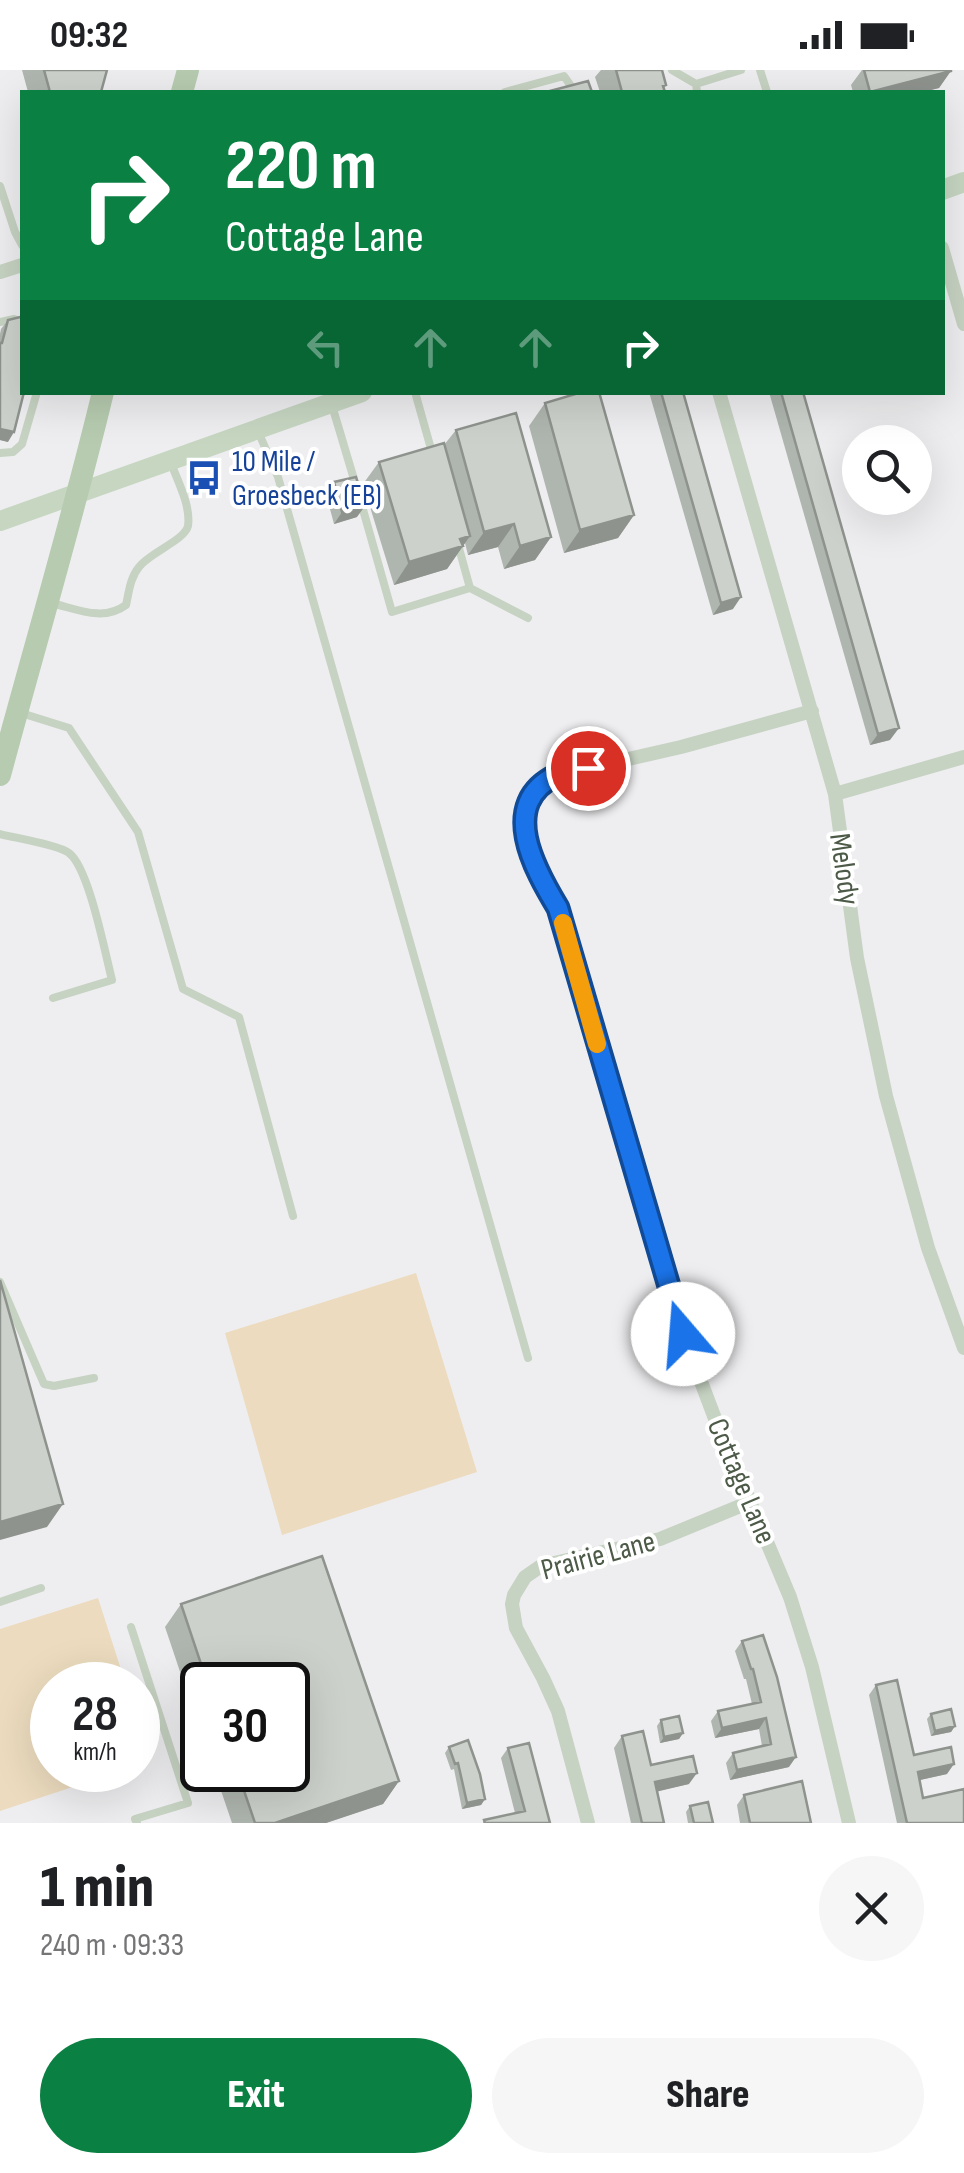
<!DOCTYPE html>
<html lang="en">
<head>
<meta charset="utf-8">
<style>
	body { margin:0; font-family:"Sofia Sans Condensed",sans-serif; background:#f6f6f6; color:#202124; height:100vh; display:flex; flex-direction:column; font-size:38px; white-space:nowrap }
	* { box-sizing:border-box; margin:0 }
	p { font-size:32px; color:#757577 }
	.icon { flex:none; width:55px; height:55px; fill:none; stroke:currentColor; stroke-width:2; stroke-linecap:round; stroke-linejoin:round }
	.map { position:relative; height:1753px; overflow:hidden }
	.details { display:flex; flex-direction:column; background:#fff; flex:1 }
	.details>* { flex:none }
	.banner { position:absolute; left:20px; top:20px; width:925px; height:305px; border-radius:0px; box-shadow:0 10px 40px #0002; background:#0b8043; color:#fff; overflow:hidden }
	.controls { position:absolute; left:842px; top:355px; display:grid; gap:20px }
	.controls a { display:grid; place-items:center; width:90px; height:90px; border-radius:50%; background:#fff; box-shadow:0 10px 40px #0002; font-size:50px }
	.speed { position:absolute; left:30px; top:1592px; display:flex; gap:20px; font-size:50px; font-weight:700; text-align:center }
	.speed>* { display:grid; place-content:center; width:130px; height:130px; border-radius:50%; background:#fff; box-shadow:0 10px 40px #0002; line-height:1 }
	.speed small { font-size:25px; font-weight:400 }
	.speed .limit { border:5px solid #111; border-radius:15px; background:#fff; color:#111 }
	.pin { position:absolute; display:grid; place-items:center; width:85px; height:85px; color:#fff; margin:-42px; border:5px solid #fff; border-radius:50%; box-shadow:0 2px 10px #0007 }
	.me { position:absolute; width:110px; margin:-55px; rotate:342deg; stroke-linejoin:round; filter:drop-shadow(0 0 8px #0008) }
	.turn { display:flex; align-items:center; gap:35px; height:210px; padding:0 40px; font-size:45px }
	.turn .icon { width:130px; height:130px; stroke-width:2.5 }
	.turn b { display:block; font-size:70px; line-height:85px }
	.lanes { display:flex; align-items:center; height:95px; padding:0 40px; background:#0003; justify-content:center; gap:50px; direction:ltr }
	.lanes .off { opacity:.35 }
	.round { display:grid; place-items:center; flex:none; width:105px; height:105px; border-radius:52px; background:#f6f6f6 }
	.headline { display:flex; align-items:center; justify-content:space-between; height:170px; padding:0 40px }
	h1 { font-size:60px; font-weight:800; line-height:75px }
	.button { display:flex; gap:20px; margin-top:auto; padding:20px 40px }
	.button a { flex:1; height:115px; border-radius:60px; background:#0b8043; color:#fff; font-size:40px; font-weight:800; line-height:115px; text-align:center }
	.button a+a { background:#f6f6f6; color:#202124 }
	.status { display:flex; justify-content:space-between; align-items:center; height:70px; padding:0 50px; background:#fff; direction:ltr }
	.status svg { height:28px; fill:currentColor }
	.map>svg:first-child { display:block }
	.green { fill:#ecdbbe }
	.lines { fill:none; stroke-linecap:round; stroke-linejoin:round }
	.service { stroke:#c6d2c2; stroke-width:8 }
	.minor { stroke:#c6d2c2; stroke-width:14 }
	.secondary { stroke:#c6d6c1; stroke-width:20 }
	.primary { stroke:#b6cbaf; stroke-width:22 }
	.wall { fill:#afb5af }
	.shaded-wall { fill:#8f938e }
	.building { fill:#ccd2cb; stroke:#8f938e; stroke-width:2.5 }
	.route-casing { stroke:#114b97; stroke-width:25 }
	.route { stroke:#1a73e8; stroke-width:18 }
	.slow { stroke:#f59e0b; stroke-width:18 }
	.labels { text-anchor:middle; stroke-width:8; stroke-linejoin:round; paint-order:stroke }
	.transit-label { font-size:30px; fill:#164399; stroke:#fff; text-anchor:start }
	.street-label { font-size:30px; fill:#4c5a47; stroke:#fff }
</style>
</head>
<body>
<div class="status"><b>09:32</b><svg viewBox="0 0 49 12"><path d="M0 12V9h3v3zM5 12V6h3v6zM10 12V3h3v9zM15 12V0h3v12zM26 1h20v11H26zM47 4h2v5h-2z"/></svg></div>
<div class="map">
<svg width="964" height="1753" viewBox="0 0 964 1753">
	<rect width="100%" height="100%" fill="#eeeef0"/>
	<path class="green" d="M 416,1203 L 477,1402 L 282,1465 L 225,1263 Z
		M 98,1528 L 126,1615 L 52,1615 L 52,1700 L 124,1700 L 0,1741 L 0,1559 Z"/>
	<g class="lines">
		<path class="service" d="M 672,0 L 696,14
			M 760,0 L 767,22
			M 505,22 L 564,6 L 575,22
			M 697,22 L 696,14 L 741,0
			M 0,116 L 15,162 L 22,175
			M 0,252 L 14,249 L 22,252
			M 328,322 L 356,416
			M 415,322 L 433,386
			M 257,359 L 278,407 L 528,1288
			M 0,383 L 13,382 L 22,374 L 37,322
			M 360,429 L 392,542 L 470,518 L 457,471
			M 470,518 L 528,548
			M 51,533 C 77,539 103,552 126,535 C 129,522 130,508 139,497 C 149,483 185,470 188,456 C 191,436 178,412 171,393
			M 21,643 L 69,658 L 138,762 L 183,919 L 239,947 L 293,1146
			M 0,764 C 15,768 59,775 69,783 C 89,798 105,883 112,910 L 53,928
			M 0,1212 L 44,1314 L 54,1316 L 94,1308
			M 0,1532 L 41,1518
			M 131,1557 L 188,1733 L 135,1749 L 137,1753"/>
		<path class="minor" d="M 942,178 L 964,254
			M 0,202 L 22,195
			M 719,322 L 835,724 L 857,888 L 886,1026 L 928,1178 L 964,1278
			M 812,641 L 681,677 L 558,705 L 538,719 L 528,737 L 524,753 L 527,779 L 541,810 L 558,838 L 683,1264 L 714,1346 L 790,1527 L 812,1597 L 849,1753
			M 835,724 L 964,687
			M 588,1753 L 558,1641 L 543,1608 L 516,1558 L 512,1534 L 514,1525 L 525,1507 L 541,1496 L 660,1469 L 750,1432"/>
		<path class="secondary" d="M 942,120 L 964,112
			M 0,451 L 362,322"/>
		<path class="primary" d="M 182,22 L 188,0
			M 0,705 C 34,578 72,451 103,322"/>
	</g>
	<path class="wall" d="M 22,0 L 107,0 L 101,22 L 28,22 Z
		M 601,0 L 662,0 L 666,15 L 664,18 L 665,22 L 600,22 L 595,7 Z
		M 862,0 L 951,0 L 939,18 L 923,22 L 853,22 L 851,15 Z
		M 8,250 L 8,372 L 0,370 L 0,264 L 1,259 Z
		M 649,322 L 683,322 L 733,539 L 713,545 Z
		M 769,322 L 803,322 L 890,670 L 870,675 Z
		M 545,333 L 634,445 L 618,468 L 564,483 L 529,356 Z
		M 456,360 L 551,467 L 535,490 L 504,499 L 498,477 L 468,485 L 465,473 L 447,499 L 394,515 L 363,414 L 379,392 L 444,375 Z
		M 334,412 L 357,447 L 334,454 L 326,424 Z
		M 322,1486 L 399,1711 L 383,1734 L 326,1753 L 232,1753 L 214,1700 L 288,1700 L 288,1615 L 202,1615 L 202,1667 L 165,1557 L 181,1534 Z
		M 742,1571 L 789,1697 L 730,1710 L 726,1693 L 733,1683 L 762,1676 L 759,1659 L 715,1668 L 711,1651 L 718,1641 L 752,1634 L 746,1609 L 744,1609 L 735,1581 Z
		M 876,1615 L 914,1685 L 947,1704 L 920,1710 L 923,1728 L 964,1753 L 897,1753 L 869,1625 Z
		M 931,1644 L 955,1656 L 951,1662 L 931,1666 L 927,1649 Z
		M 661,1650 L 683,1663 L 679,1669 L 660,1673 L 657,1656 Z
		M 622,1666 L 651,1695 L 689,1714 L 657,1721 L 664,1753 L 631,1753 L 614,1678 Z
		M 449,1677 L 485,1729 L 481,1735 L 462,1739 L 454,1699 L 451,1700 L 445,1683 Z
		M 508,1678 L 550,1753 L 483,1753 L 484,1750 L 515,1743 L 501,1688 Z
		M 744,1725 L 811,1753 L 740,1753 L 737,1735 Z
		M 690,1736 L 713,1753 L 688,1753 L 686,1742 Z"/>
	<path class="shaded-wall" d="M 951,1 L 939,18 L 923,22 L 871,22 Z
		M 0,359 L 14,362 L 8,372 L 0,370 Z
		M 365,436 L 357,447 L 334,454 L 342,442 Z
		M 634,445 L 618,468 L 564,483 L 580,460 Z
		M 514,454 L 498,477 L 468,485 L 484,462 Z
		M 470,466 L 447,499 L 394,515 L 409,492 L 460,469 Z
		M 551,467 L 535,490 L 504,499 L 520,476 Z
		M 741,527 L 733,539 L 713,545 L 721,533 Z
		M 899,658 L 890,670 L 870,675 L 878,664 Z
		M 63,1434 L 47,1457 L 0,1470 L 0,1452 Z
		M 766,1648 L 759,1659 L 715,1668 L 722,1658 Z
		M 955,1656 L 951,1662 L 931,1666 L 935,1661 Z
		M 683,1663 L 679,1669 L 660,1673 L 664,1667 Z
		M 796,1687 L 789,1697 L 730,1710 L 737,1700 Z
		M 954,1694 L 947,1704 L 911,1712 L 918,1702 Z
		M 697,1703 L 689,1714 L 647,1724 L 655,1712 Z
		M 399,1711 L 383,1734 L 326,1753 L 275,1753 Z
		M 485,1729 L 481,1735 L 462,1739 L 467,1733 Z"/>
	<path class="building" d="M 44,0 L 107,0 L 101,22 L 50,22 Z
		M 616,0 L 662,0 L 666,15 L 663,16 L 665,22 L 622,22 Z
		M 864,0 L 951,0 L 951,1 L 870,22 Z
		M 588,11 L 592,22 L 546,22 Z
		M 20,247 L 22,248 L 22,322 L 24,322 L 14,362 L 0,359 L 0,273 L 2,273 L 8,250 Z
		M 582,322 L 599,322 L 634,445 L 580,460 L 545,333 Z
		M 661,322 L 683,322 L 741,527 L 721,533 Z
		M 781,322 L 803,322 L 899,658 L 878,664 Z
		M 516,343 L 551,467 L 520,476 L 514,454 L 484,462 L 456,360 Z
		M 444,373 L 470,466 L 460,469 L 463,476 L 409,492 L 379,392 Z
		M 356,407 L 365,436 L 342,442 L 334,412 Z
		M 0,1210 L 63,1434 L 0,1452 Z
		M 322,1486 L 399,1711 L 275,1753 L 255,1753 L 237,1700 L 288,1700 L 288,1615 L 208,1615 L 181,1534 Z
		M 763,1565 L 777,1607 L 796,1687 L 737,1700 L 733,1683 L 771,1674 L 766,1648 L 722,1658 L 718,1641 L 761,1632 L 753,1599 L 751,1599 L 742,1571 Z
		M 897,1610 L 914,1685 L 951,1677 L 954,1694 L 918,1702 L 923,1728 L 964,1719 L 964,1753 L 907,1753 L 876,1615 Z
		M 951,1639 L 955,1656 L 935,1661 L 931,1644 Z
		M 679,1646 L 683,1663 L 664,1667 L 661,1650 Z
		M 643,1661 L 651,1695 L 693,1686 L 697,1703 L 655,1712 L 664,1753 L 642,1753 L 622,1666 Z
		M 468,1670 L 480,1704 L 485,1729 L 467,1733 L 458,1693 L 455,1694 L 449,1677 Z
		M 529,1673 L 550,1753 L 485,1753 L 484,1750 L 525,1741 L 508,1678 Z
		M 802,1711 L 811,1753 L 750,1753 L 744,1725 Z
		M 708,1732 L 713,1753 L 694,1753 L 690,1736 Z"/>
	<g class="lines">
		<defs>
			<path id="route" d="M 588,698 C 579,700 566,701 557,705 C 497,733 535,800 558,838 L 683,1264"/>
		</defs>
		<use href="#route" class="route-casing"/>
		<use href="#route" class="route"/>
		<path class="slow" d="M 563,853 L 597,974"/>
	</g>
	<defs>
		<symbol id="bus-bare" viewBox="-9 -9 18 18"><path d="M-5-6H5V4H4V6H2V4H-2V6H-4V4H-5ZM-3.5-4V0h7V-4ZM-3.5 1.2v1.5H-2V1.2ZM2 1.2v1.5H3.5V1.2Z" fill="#1a4fb4" stroke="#fff" stroke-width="2.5" paint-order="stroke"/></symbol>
	</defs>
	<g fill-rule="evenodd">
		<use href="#bus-bare" x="179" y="383" width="50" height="50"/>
	</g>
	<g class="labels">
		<g class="transit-label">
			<text x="232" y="401">10 Mile /<tspan x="232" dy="34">Groesbeck (EB)</tspan></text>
		</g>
		<g class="street-label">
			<text transform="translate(845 799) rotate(82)" y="10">Melody</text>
			<text transform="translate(742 1411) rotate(67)" y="10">Cottage Lane</text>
			<text transform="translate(598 1485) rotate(-15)" y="10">Prairie Lane</text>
		</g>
	</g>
</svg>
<div class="controls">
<a><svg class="icon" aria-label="search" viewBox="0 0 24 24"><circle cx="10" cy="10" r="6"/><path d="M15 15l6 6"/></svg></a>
</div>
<div class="speed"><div>28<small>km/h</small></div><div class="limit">30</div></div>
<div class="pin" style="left:588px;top:698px;background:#d93025"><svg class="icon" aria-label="arrive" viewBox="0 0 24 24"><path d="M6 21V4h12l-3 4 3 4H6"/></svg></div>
<svg class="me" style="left:683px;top:1264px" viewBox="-20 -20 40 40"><circle r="19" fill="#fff"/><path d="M0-13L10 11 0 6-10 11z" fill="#1a73e8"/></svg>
<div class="banner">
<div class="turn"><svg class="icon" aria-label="right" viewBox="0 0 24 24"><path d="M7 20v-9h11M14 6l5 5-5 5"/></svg><div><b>220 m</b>Cottage Lane</div></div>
<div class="lanes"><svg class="icon off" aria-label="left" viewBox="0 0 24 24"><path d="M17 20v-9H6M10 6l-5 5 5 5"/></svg><svg class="icon off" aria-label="ahead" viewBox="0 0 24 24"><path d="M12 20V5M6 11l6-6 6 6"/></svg><svg class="icon off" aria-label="ahead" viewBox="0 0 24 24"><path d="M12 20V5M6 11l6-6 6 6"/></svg><svg class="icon" aria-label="right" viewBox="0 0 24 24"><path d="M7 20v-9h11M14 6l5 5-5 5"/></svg></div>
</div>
</div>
<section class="details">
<div class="headline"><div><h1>1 min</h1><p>240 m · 09:33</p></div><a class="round"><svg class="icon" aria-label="close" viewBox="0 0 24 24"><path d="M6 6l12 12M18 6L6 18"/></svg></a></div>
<div class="button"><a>Exit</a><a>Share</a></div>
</section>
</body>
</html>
